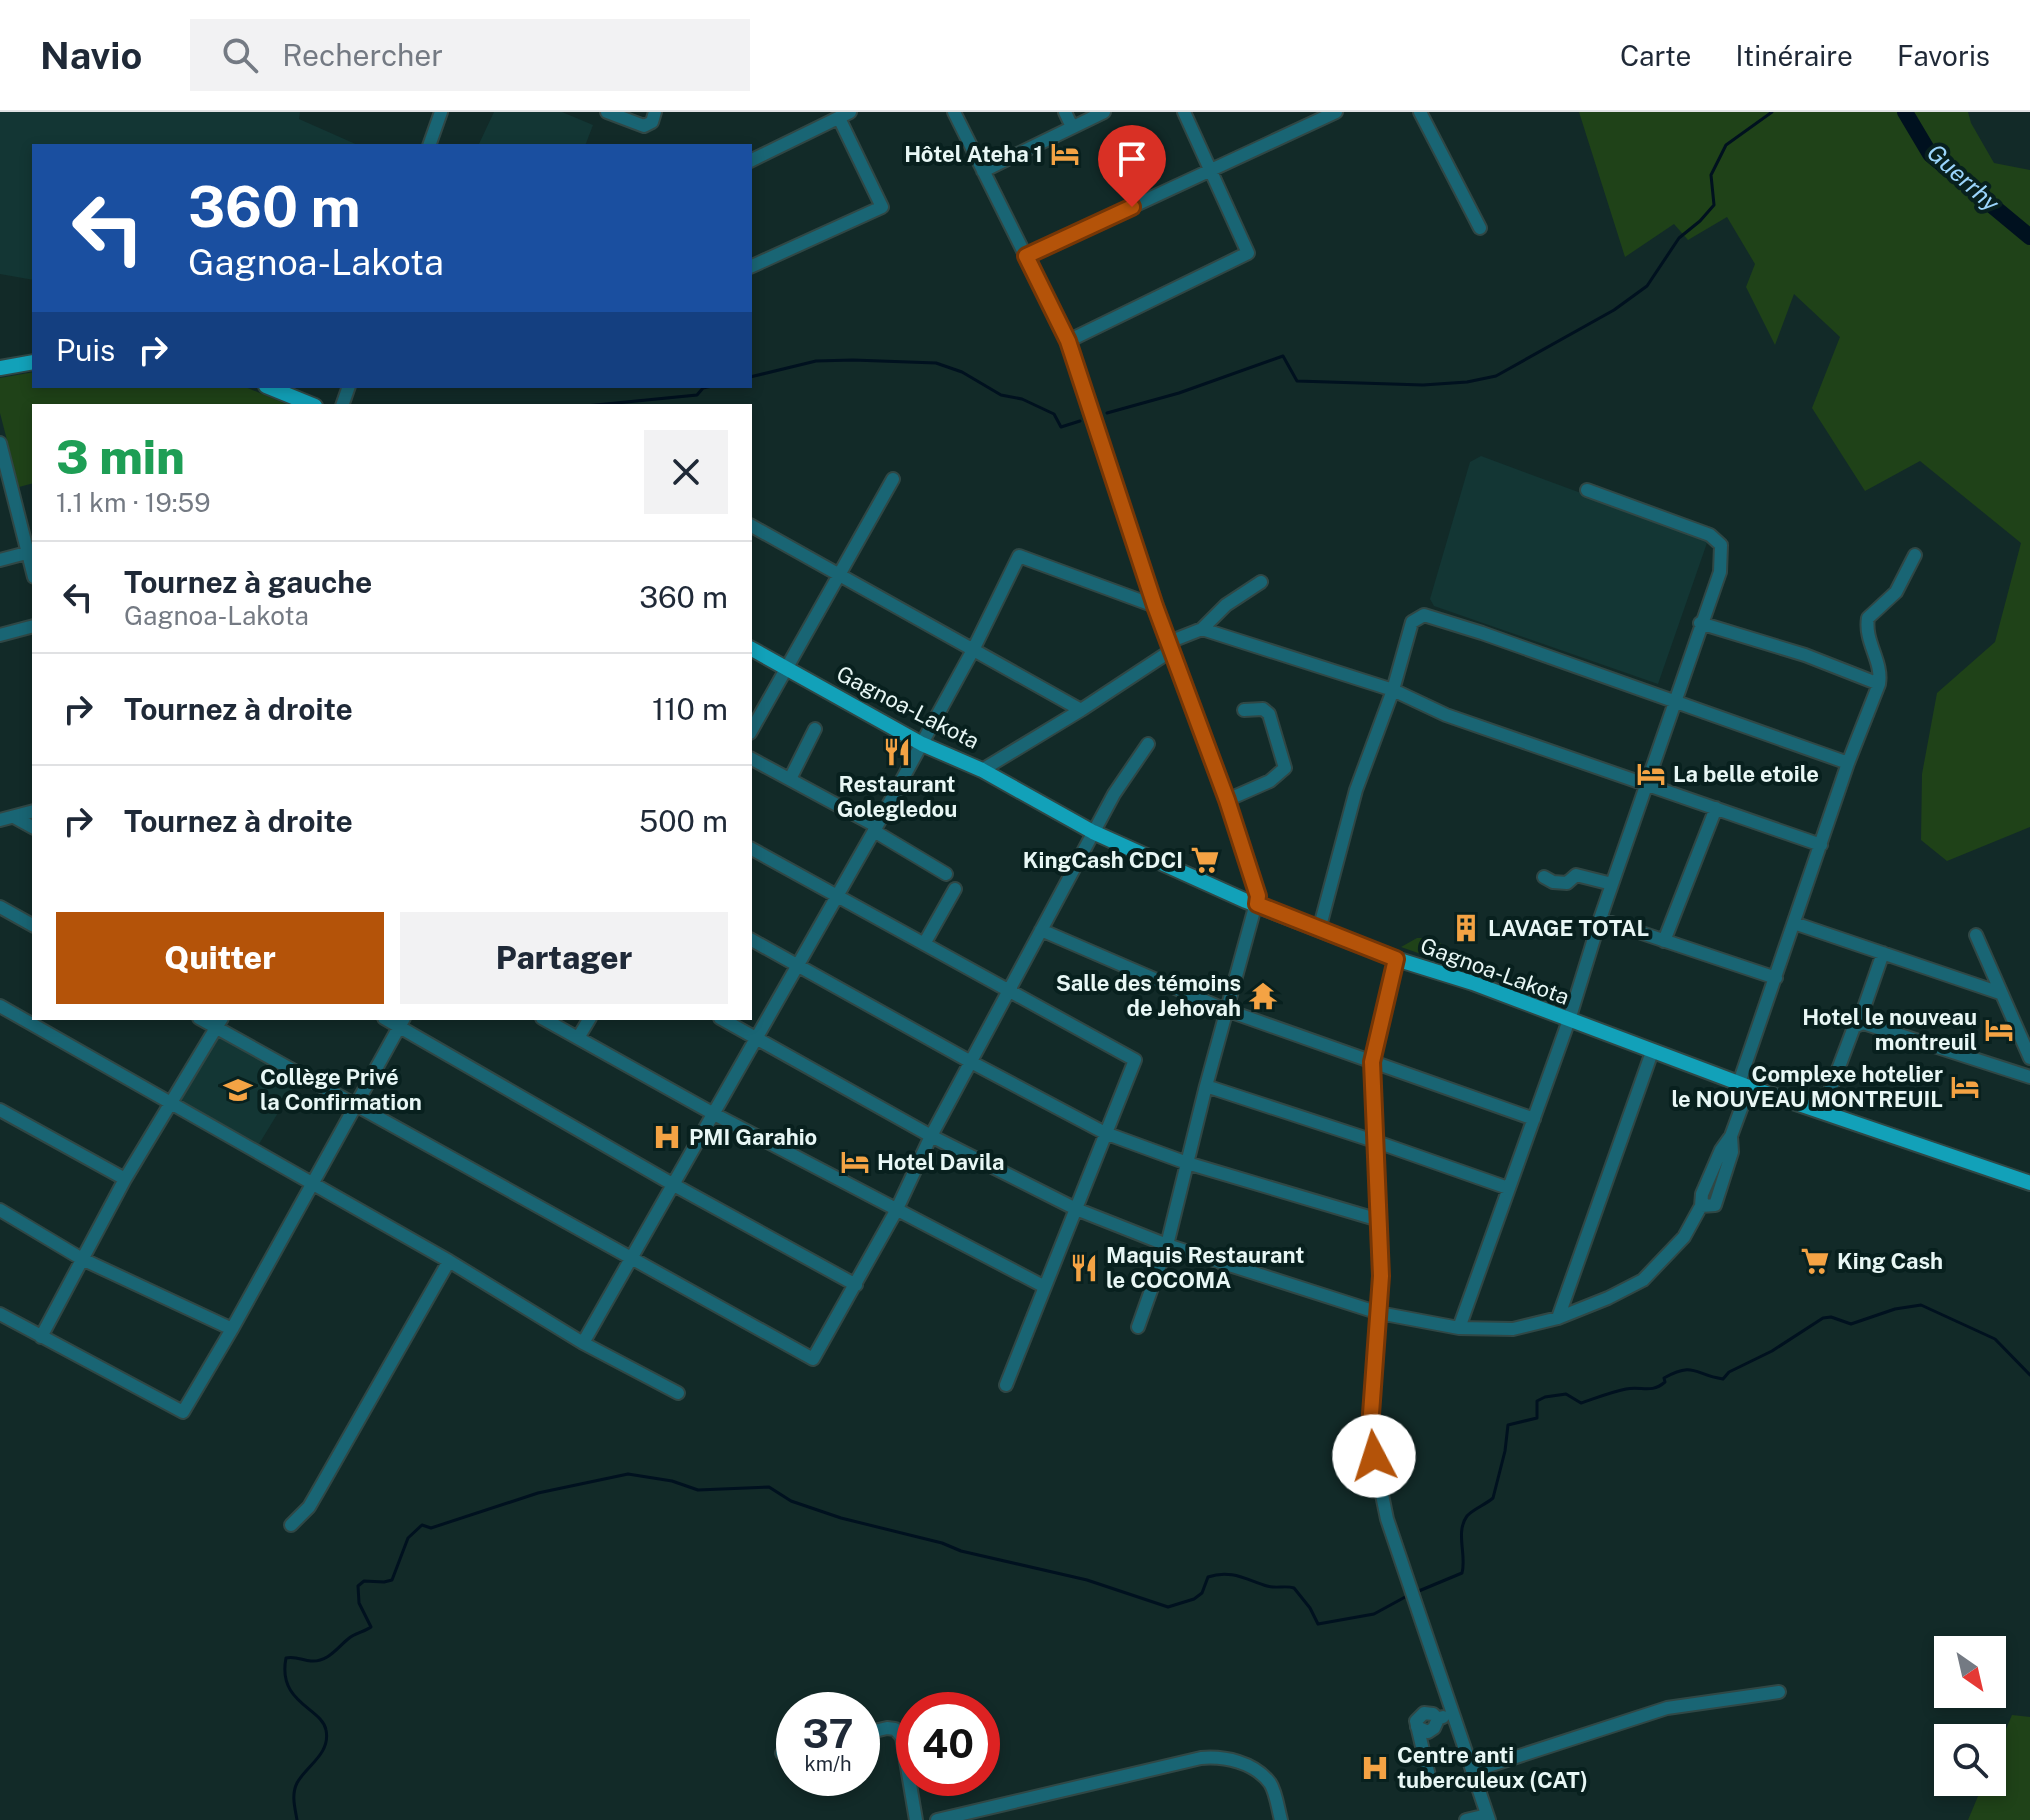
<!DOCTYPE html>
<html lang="fr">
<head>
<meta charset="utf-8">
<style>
	body { margin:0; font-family:"Public Sans",sans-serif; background:#f2f2f3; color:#1f2937; height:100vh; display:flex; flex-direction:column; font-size:30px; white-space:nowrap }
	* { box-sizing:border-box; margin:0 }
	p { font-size:26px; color:#747a83 }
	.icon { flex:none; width:44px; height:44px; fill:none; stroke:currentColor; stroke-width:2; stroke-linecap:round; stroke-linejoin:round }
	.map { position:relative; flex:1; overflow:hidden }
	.side { position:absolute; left:32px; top:292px; width:720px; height:616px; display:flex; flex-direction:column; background:#fff; border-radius:0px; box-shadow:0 4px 12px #0003 }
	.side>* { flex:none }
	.banner { position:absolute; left:32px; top:32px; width:720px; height:244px; border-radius:0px; box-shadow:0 4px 12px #0003; background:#1a4fa0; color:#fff; overflow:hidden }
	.needle { width:52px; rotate:146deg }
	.buttons { position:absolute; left:1934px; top:1524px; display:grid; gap:16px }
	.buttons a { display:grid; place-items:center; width:72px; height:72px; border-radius:0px; background:#fff; box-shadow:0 4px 12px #0003; font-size:40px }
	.speed { position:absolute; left:776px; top:1580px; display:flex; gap:16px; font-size:40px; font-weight:700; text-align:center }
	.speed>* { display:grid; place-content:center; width:104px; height:104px; border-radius:50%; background:#fff; box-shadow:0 4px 12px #0003; line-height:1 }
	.speed small { font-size:20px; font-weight:400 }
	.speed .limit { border:12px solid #d22; background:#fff; color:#111 }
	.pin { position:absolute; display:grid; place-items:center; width:68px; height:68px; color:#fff; margin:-82px -34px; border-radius:50% 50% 50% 0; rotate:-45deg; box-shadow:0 0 8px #0007 }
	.pin .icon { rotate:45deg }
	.me { position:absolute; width:88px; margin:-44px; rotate:355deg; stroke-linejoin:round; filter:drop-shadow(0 0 6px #0008) }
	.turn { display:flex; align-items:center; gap:28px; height:168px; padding:0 24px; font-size:36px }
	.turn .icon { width:104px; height:104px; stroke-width:2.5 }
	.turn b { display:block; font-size:56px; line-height:68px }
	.then { display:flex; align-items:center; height:76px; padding:0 24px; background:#0003; gap:16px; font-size:30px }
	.round { display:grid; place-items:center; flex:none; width:84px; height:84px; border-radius:0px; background:#f2f2f3 }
	.headline { display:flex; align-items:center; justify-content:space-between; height:136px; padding:0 24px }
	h1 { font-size:48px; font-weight:800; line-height:60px; color:#1e9e55 }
	.primary-button { display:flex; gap:16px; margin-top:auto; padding:16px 24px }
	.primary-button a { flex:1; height:92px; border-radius:0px; background:#b45309; color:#fff; font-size:32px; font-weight:800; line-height:92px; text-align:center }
	.primary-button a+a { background:#f2f2f3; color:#1f2937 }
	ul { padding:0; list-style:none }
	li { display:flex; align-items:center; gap:24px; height:112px; padding:0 24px; border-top:2px solid #e0e1e3 }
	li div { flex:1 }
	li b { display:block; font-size:30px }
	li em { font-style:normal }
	header { display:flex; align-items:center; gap:48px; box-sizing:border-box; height:112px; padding:0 40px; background:#fff; border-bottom:2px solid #e0e1e3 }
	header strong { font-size:38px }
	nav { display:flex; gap:44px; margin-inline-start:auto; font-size:28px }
	.search { width:560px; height:72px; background:#f2f2f3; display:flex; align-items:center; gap:20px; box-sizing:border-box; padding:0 28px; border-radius:0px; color:#747a83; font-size:30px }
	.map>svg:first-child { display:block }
	.built { fill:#133634 }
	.green { fill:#1f4218 }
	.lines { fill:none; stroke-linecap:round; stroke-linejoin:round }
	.stream { stroke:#00111f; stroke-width:3 }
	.river { stroke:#00111f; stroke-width:16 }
	.minor-casing { stroke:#304745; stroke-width:16 }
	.major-casing { stroke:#304745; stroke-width:18 }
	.minor { stroke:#196574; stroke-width:12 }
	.major { stroke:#12a1b9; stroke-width:14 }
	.route-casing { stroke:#753606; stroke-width:20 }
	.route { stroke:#b45309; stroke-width:14 }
	.labels { text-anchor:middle; stroke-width:8; stroke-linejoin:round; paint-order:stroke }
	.poi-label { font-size:22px; font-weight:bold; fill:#e8f7f5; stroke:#08201e; text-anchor:start }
	.street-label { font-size:22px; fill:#e8f7f5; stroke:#08201e }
	.water-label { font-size:24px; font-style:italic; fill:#9bd5fc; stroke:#08201e }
</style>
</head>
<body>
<header>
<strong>Navio</strong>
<div class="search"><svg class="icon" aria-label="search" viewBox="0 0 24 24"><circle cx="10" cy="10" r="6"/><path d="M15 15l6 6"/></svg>Rechercher</div>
<nav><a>Carte</a><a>Itinéraire</a><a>Favoris</a></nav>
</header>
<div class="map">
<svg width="2030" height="1708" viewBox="0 0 2030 1708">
	<rect width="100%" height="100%" fill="#122a28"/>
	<path class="built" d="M 0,0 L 300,0 L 299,7 L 360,34 L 34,34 L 34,168 L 0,162 Z
		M 494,0 L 562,0 L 593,13 L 585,34 L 478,34 Z
		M 1481,344 L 1708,428 L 1658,572 L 1434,494 L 1430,487 L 1470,350 Z
		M 218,921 L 298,968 L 259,1032 L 179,988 Z"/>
	<path class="green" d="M 1579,0 L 1968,0 L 1971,11 L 1994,51 L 2030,58 L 2030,715 L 1947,749 L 1921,728 L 1922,662 L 1937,581 L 1995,530 L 2021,431 L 1920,349 L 1865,379 L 1812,296 L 1840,225 L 1794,182 L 1775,233 L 1746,175 L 1755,152 L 1727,105 L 1688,128 L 1674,112 L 1625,145 Z
		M 34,260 L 34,274 L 243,274 L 291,294 L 34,294 L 34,371 L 19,375 L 0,301 L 0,266 Z
		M 1417,826 L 1427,826 L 1449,835 L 1458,855 L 1401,835 Z
		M 2012,1603 L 2030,1605 L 2030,1708 L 1968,1708 L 1984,1670 L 1992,1670 L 1992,1650 Z"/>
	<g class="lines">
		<path class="stream" d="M 750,265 L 816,249 L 853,248 L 936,251 L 962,260 L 1001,283 L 1022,287 L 1054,302 L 1061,315 L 1080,309
			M 586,294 L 697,283 L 703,276 L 712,274
			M 1107,301 L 1179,281 L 1283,244 L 1297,269 L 1423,273 L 1467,270 L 1496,264 L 1614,198 L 1647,174 L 1679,126 L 1700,109 L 1714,93 L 1711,63 L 1726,33 L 1772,0
			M 1414,1481 L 1462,1461 C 1467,1444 1455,1420 1467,1404 C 1473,1397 1485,1393 1493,1386 L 1505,1339 L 1508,1313 L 1537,1306 L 1537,1289 L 1545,1285 L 1566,1282 L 1581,1291 C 1596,1286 1611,1280 1626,1277 C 1642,1274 1651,1282 1665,1270 L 1664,1266 C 1695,1249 1694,1263 1723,1267 L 1729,1260 L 1772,1239 L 1823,1206 L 1831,1205 L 1851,1212 L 1895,1197 L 1921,1193 L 1995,1227 L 2030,1263
			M 297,1708 C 295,1696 291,1683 297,1671 C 306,1654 331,1642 326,1618 C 322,1596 277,1591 286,1546 C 295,1544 302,1548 311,1549 C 328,1550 337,1536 348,1527 C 355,1521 364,1520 371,1515 L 359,1491 L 358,1474 L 364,1469 L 384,1470 L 392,1468 L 408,1426 L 422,1413 L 431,1416 L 538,1381 L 628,1362 L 672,1369 L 698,1378 L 769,1375 L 791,1389 L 841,1406 L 942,1431 L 961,1439 L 1087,1468 L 1168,1495 L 1194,1487 L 1202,1481 L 1208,1465 C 1231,1457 1247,1468 1267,1474 C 1277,1477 1285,1473 1294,1476 L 1310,1496 L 1318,1512 L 1374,1502 L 1407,1484"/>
		<path class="river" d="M 1905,0 L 1930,42 L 2030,125"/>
		<defs>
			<path id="minor" d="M 607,0 L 644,14 L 652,10 L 655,0
				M 954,0 L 1068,229 L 1155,494 L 1227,688 L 1258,784 L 1206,974 L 1167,1133 L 1138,1215
				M 1065,0 L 1072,15
				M 1420,0 L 1480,116
				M 429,34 L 441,0
				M 750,49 L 850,0
				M 983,59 L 1104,0
				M 1026,144 L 1336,0
				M 750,155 L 882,95 L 839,6
				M 1068,229 L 1248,141 L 1184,0
				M 342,294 L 349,274
				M 0,331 L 34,465
				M 750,413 L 1081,598
				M 0,448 L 34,439
				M 1700,511 L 1805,543 L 1879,572
				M 1202,517 L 1226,493 L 1261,470
				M 0,523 L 34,514
				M 1169,530 L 1202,517 L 1393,578 L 1446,603 L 1821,733
				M 750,621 L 893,367
				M 750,646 L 876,714
				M 982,658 L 1081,598 L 1172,538
				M 790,667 L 815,617
				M 1227,688 L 1270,669 L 1285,656 L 1269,602 L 1263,597 L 1244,598
				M 14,705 L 34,716
				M 0,708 L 34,699
				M 874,719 L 946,762
				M 750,736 L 1135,948 L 1006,1273
				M 1544,765 L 1553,770 L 1567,771 L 1576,763 L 1612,772
				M 0,795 L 34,814
				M 1600,807 L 1776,866
				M 1794,811 L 2000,881
				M 1041,818 L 1226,898 L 1534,1007
				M 1319,818 L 1356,678 L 1393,578 L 1412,510 L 1424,503 L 1482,521 L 1848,651
				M 1976,823 L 2030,946
				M 750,827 L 971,950 L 1105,1021 L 1187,1051 L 1379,1108
				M 1664,829 L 1716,696
				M 924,832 L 955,777
				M 1396,847 L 1372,950 L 1381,1164 L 1371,1302 L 1374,1344 L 1387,1407 L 1489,1708
				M 0,894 L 449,1149 L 583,1231 L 678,1281
				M 199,906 L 813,1247 L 896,1099 L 931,1024 L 1114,682 L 1148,632
				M 384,906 L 674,1073 L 856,1173
				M 542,906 L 714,1002 L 1045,1175
				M 720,906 L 931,1024 L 1076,1097 L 1167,1133 L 1379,1201 L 1459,1216 L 1513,1217 L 1558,1206 L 1608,1186 L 1643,1168 L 1684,1125 L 1701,1094 L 1702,1082 L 1721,1038 L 1731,1024 L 1749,975
				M 1858,913 L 1883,841
				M 578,926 L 590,906
				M 1739,971 L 1848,651 L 1879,572 C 1883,549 1864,530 1868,506 L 1896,480 L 1915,443
				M 1206,974 L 1374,1029 L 1508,1076
				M 0,998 L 125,1067
				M 1822,1000 L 1854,915 L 1863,911 L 2030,965
				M 1701,1094 L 1715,1093 L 1732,1040 L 1731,1024
				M 0,1098 L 82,1147 L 232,1217
				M 0,1202 L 183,1300 L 232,1217 L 404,906
				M 1558,1206 L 1652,940
				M 1459,1216 L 1569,908 L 1600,807 L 1720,460 L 1721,433 L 1710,423 L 1587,378
				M 41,1225 L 125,1067 L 222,906
				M 583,1231 L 874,719 L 973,538 L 1019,444 L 1155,494
				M 291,1413 L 309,1395 L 320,1376 L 449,1149
				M 1417,1615 L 1428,1620 L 1434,1616 L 1438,1607 L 1443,1605
				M 862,1622 L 887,1616 L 895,1617 L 902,1625 L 916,1708
				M 782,1641 L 794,1638
				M 1473,1659 L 1667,1596 L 1779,1580
				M 1429,1664 L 1416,1609 L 1424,1601 L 1433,1602 L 1438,1607
				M 937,1708 L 1201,1646 C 1225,1644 1254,1650 1270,1671 C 1276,1680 1278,1697 1281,1708
				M 1466,1708 L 1487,1703"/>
			<path id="major" d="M 0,256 L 34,250
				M 266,274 L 315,294
				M 750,536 L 922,632 L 982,658 L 1093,720 L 1246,789 L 1396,847 L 1473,871 L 1749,975 L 2030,1071"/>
		</defs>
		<use href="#minor" class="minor-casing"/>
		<use href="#major" class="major-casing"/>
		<use href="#minor" class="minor"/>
		<use href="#major" class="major"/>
	</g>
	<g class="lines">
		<defs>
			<path id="route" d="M 1132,95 L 1026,144 L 1068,229 L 1155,494 L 1227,688 L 1258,784 L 1257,792 L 1396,847 L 1372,950 L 1381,1164 L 1371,1302 L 1374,1344"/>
		</defs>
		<use href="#route" class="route-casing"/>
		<use href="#route" class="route"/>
	</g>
	<defs>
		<symbol id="hotel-bare" viewBox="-9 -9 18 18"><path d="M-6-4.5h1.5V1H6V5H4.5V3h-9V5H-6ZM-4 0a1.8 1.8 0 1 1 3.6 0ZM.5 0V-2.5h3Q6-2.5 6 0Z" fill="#f4a344" stroke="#08201e" stroke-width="2.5" paint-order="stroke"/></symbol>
		<symbol id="restaurant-bare" viewBox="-9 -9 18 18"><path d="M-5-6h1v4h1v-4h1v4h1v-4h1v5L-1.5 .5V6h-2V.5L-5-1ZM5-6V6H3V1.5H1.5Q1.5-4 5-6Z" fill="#f4a344" stroke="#08201e" stroke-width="2.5" paint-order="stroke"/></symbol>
		<symbol id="supermarket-bare" viewBox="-9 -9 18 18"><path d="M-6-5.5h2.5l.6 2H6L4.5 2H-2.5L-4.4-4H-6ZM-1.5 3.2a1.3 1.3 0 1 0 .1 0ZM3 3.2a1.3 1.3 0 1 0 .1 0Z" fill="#f4a344" stroke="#08201e" stroke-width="2.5" paint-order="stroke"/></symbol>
		<symbol id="building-bare" viewBox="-9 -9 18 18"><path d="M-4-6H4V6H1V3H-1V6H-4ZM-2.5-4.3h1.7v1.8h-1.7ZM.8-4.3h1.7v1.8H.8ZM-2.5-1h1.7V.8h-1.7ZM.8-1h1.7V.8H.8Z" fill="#f4a344" stroke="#08201e" stroke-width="2.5" paint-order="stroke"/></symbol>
		<symbol id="temple-bare" viewBox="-9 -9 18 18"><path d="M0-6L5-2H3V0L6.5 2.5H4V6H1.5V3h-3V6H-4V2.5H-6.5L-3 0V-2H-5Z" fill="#f4a344" stroke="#08201e" stroke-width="2.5" paint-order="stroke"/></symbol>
		<symbol id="university-bare" viewBox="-9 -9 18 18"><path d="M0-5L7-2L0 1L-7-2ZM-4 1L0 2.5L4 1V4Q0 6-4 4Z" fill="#f4a344" stroke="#08201e" stroke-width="2.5" paint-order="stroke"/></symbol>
		<symbol id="hospital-bare" viewBox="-9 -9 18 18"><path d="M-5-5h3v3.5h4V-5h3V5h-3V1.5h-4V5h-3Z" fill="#f4a344" stroke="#08201e" stroke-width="2.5" paint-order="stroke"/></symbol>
	</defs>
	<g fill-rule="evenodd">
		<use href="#hotel-bare" x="1045" y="22" width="40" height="40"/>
		<use href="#restaurant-bare" x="877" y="620" width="40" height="40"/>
		<use href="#hotel-bare" x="1631" y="642" width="40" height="40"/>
		<use href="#supermarket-bare" x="1185" y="728" width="40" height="40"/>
		<use href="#building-bare" x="1446" y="796" width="40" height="40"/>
		<use href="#temple-bare" x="1243" y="864" width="40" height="40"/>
		<use href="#hotel-bare" x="1979" y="898" width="40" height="40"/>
		<use href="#hotel-bare" x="1945" y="955" width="40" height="40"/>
		<use href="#university-bare" x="218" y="958" width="40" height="40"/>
		<use href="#hospital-bare" x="647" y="1005" width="40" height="40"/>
		<use href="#hotel-bare" x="835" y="1030" width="40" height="40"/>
		<use href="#supermarket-bare" x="1795" y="1129" width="40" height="40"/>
		<use href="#restaurant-bare" x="1064" y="1136" width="40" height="40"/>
		<use href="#hospital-bare" x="1355" y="1636" width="40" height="40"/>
	</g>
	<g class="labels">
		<g class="poi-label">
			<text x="1043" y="50" text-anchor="end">Hôtel Ateha 1</text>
			<text x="1673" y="670">La belle etoile</text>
			<text x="897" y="680" text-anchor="middle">Restaurant<tspan x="897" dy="25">Golegledou</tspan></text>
			<text x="1183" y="756" text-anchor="end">KingCash CDCI</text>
			<text x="1488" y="824">LAVAGE TOTAL</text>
			<text x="1241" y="879" text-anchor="end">Salle des témoins<tspan x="1241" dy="25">de Jehovah</tspan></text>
			<text x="1977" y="913" text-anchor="end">Hotel le nouveau<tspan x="1977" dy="25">montreuil</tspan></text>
			<text x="1943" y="970" text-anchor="end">Complexe hotelier<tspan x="1943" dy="25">le NOUVEAU MONTREUIL</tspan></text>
			<text x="260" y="973">Collège Privé<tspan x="260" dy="25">la Confirmation</tspan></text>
			<text x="689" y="1033">PMI Garahio</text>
			<text x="877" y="1058">Hotel Davila</text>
			<text x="1106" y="1151">Maquis Restaurant<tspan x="1106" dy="25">le COCOMA</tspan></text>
			<text x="1837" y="1157">King Cash</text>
			<text x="1397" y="1651">Centre anti<tspan x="1397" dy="25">tuberculeux (CAT)</tspan></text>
		</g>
		<g class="street-label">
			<text transform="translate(908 595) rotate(27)" y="8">Gagnoa-Lakota</text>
			<text transform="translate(1495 859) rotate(20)" y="8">Gagnoa-Lakota</text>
		</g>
		<g class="water-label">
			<text transform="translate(1963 66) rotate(42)" y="8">Guerrhy</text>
		</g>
	</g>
</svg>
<div class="buttons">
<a><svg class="needle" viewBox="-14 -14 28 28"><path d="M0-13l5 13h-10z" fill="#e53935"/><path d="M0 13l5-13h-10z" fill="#747a83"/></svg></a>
<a><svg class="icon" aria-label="search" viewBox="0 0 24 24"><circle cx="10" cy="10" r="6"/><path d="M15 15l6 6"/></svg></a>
</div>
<div class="speed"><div>37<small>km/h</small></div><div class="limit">40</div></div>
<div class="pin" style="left:1132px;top:95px;background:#d93025"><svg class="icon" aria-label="arrive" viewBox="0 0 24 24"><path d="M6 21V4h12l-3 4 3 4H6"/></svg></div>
<svg class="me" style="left:1374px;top:1344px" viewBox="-20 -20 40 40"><circle r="19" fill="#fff"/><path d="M0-13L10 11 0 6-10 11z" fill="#b45309"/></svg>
<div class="banner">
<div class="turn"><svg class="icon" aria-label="left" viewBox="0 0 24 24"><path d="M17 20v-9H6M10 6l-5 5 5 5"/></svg><div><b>360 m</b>Gagnoa-Lakota</div></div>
<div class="then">Puis<svg class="icon" aria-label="right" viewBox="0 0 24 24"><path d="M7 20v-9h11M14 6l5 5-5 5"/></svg></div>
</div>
<section class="side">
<div class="headline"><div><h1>3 min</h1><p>1.1 km · 19:59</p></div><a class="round"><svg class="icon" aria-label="close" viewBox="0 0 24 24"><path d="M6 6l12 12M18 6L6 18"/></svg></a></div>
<ul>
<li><svg class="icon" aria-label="left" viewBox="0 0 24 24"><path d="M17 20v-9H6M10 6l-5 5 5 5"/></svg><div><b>Tournez à gauche</b><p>Gagnoa-Lakota</p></div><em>360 m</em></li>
<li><svg class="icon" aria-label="right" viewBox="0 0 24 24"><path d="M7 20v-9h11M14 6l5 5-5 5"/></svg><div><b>Tournez à droite</b></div><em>110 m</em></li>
<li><svg class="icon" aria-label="right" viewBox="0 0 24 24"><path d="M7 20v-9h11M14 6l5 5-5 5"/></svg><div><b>Tournez à droite</b></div><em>500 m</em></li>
</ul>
<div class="primary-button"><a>Quitter</a><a>Partager</a></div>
</section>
</div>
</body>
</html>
